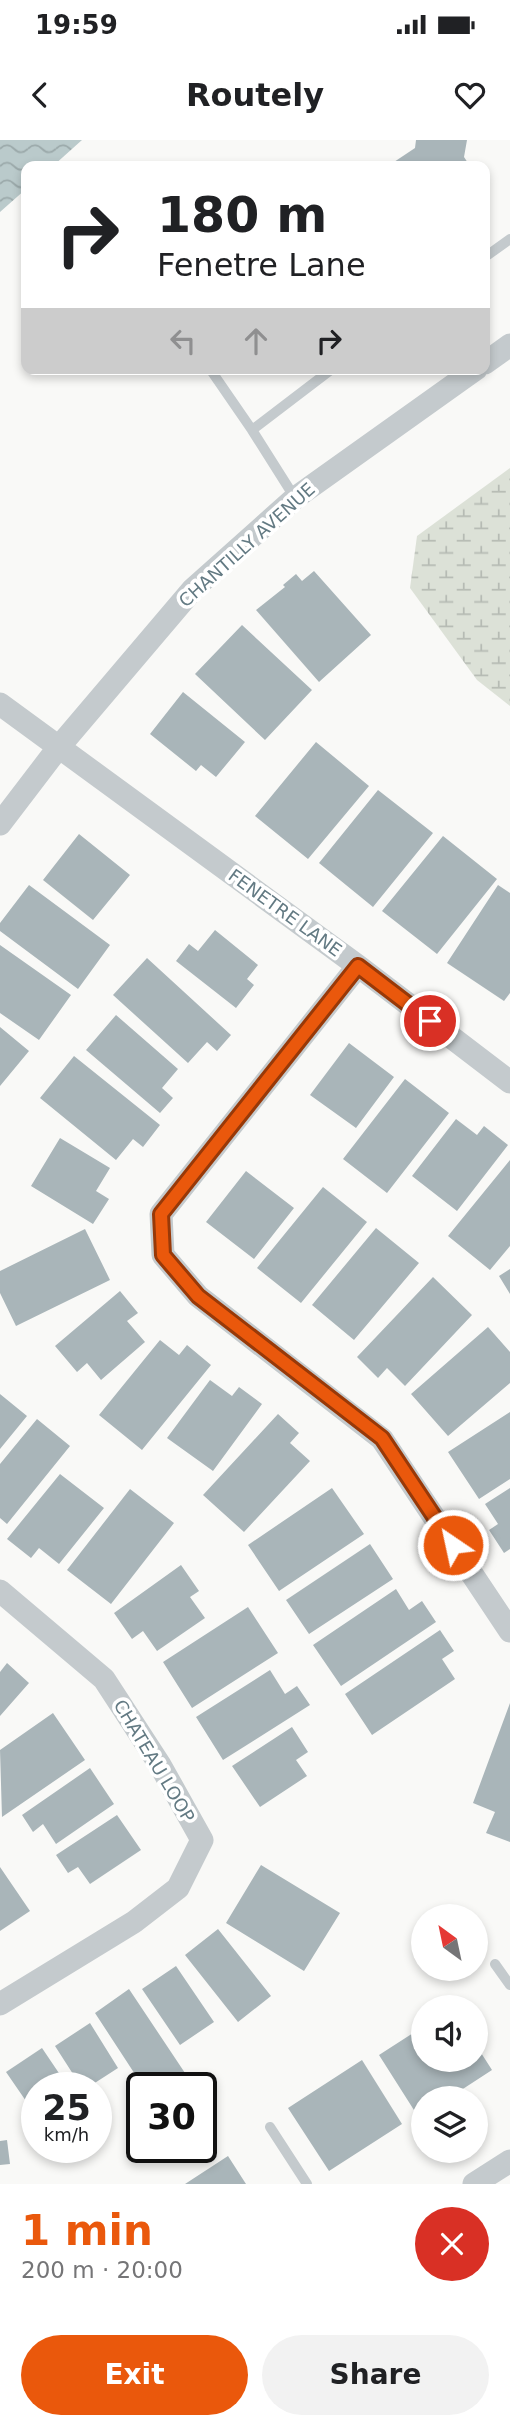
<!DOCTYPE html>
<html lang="en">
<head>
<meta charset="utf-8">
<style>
	body { margin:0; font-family:"DejaVu Sans",sans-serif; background:#f2f2f2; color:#202124; height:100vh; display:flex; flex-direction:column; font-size:26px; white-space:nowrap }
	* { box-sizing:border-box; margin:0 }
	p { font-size:23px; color:#757577 }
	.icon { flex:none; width:38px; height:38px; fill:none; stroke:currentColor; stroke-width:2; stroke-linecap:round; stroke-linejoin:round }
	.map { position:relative; height:2044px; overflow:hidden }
	.details { display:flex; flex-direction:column; background:#fff; flex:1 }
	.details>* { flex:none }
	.guide { position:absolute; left:21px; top:21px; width:469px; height:214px; border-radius:14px; box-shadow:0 4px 10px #0003; background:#fff; color:#202124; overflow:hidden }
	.needle { width:46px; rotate:327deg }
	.fabs { position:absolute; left:411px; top:1764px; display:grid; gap:14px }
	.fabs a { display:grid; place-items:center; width:77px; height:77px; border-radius:50%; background:#fff; box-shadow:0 4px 10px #0003; font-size:35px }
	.speed { position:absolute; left:21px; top:1932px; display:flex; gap:14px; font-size:35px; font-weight:700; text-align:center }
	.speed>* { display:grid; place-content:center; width:91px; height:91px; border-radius:50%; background:#fff; box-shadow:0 4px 10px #0003; line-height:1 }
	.speed small { font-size:18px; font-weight:400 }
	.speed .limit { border:4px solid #111; border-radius:10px; background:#fff; color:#111 }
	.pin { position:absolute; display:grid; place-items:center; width:60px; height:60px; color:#fff; margin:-30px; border:4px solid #fff; border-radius:50%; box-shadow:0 2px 7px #0007 }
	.me { position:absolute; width:77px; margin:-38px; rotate:326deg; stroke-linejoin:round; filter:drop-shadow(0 0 5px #0008) }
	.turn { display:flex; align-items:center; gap:24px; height:147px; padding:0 21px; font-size:32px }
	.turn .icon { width:91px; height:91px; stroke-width:2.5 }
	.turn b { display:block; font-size:49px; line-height:60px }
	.lanes { display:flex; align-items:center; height:66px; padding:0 21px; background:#0003; justify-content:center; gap:35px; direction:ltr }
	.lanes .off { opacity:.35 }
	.round { display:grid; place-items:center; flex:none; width:74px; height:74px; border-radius:37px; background:#f2f2f2 }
	.head { display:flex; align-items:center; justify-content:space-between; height:119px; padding:0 21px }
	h1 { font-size:42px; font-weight:800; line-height:52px; color:#ea580c }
	.action { display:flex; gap:14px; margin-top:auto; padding:14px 21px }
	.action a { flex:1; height:80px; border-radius:42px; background:#ea580c; color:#fff; font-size:28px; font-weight:800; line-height:80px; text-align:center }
	.action a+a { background:#f2f2f2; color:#202124 }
	.status { display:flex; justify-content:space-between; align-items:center; height:49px; padding:0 35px; background:#fff; direction:ltr }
	.status svg { height:19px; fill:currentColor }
	header { display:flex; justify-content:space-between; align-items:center; height:91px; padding:0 21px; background:#fff; font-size:32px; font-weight:800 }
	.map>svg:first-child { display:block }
	.wetland { fill:url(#wetland-marsh) }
	.water { fill:url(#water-waves) }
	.building { fill:#a9b5b9 }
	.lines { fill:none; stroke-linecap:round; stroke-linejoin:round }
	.service { stroke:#c4cacd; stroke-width:10 }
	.minor { stroke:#c4cacd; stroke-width:23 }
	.route-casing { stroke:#983908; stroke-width:18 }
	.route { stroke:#ea580c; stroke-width:12 }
	.labels { text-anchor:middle; stroke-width:7; stroke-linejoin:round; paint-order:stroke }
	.street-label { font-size:18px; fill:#637a83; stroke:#fff }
</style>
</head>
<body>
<div class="status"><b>19:59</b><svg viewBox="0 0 49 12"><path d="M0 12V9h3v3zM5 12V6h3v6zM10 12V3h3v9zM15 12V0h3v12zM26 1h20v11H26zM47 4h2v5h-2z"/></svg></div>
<header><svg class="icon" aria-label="back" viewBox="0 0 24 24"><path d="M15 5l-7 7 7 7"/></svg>Routely<svg class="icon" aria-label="heart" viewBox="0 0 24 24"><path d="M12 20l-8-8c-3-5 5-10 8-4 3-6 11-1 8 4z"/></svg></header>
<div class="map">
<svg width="510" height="2044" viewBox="0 0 510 2044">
	<defs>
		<pattern id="wetland-marsh" width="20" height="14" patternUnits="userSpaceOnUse" patternTransform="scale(1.75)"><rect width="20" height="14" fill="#dce1d7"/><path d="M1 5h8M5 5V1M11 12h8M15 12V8" fill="none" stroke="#b6bbb4"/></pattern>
		<pattern id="water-waves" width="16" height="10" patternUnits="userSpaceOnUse" patternTransform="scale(1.75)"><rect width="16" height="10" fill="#bacacb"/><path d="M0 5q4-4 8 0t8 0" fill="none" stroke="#9ba9aa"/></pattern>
	</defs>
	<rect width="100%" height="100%" fill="#f9f9f7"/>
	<path class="wetland" d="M 510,328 L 510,566 L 477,540 L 410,448 L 417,396 Z"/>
	<path class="water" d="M 0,0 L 82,0 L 53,26 L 26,26 L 26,49 L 0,72 Z"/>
	<path class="building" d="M 416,0 L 467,0 L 464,17 L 470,26 L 388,26 L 415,8 Z
		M 314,431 L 371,495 L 319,542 L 256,470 L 285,447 L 283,445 L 296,434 L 302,441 Z
		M 242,485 L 312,550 L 265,600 L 195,534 Z
		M 183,552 L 245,602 L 216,637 L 201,625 L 196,631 L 150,594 Z
		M 316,602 L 369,646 L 308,719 L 255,676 Z
		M 378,650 L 433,693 L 373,767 L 319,723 Z
		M 79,694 L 130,735 L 93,780 L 43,740 Z
		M 443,696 L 497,739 L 437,814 L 382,771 Z
		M 29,745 L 110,805 L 78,849 L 0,791 L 0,783 Z
		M 498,745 L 510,753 L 510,853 L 504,861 L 447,823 Z
		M 215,790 L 258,825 L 247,839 L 254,845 L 236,868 L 176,821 L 189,804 L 198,811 Z
		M 0,805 L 71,855 L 39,900 L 0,873 Z
		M 147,818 L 231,895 L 217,911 L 207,902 L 188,923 L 113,855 Z
		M 116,875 L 178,929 L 162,948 L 173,958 L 160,973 L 86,910 Z
		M 0,887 L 29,911 L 0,946 Z
		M 349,903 L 394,937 L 356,988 L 310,955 Z
		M 74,916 L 160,985 L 143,1007 L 133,999 L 116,1020 L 40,958 Z
		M 405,939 L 449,973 L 387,1053 L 343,1019 Z
		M 456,979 L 477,995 L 484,986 L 508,1005 L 457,1071 L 412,1036 Z
		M 60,998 L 110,1028 L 96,1051 L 109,1059 L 93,1084 L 31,1046 Z
		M 510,1020 L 510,1106 L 490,1130 L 448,1096 Z
		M 246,1031 L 294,1068 L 254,1119 L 206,1082 Z
		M 323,1047 L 367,1082 L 301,1163 L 257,1128 Z
		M 376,1088 L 419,1123 L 354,1200 L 312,1165 Z
		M 85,1089 L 110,1140 L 16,1186 L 0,1153 L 0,1131 Z
		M 510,1129 L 510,1154 L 499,1136 Z
		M 433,1137 L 472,1175 L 405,1246 L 387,1228 L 378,1238 L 357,1217 Z
		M 120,1151 L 138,1173 L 127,1181 L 145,1202 L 101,1240 L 87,1223 L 77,1232 L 55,1206 Z
		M 488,1187 L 510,1212 L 510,1243 L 448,1296 L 411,1254 Z
		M 160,1200 L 179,1215 L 187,1205 L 211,1225 L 142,1310 L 99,1275 Z
		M 210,1240 L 232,1256 L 239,1247 L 262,1264 L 213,1331 L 167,1298 Z
		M 0,1254 L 27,1276 L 0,1309 Z
		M 510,1272 L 510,1339 L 479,1359 L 448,1312 Z
		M 278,1274 L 299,1293 L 290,1303 L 310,1321 L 244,1392 L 203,1355 Z
		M 37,1279 L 70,1306 L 7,1384 L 0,1378 L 0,1324 Z
		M 60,1334 L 104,1368 L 59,1424 L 39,1408 L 31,1418 L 7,1399 Z
		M 332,1348 L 364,1394 L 279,1451 L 248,1405 Z
		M 510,1348 L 510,1409 L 504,1413 L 489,1390 L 498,1384 L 485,1364 Z
		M 130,1349 L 174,1383 L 111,1464 L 67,1430 Z
		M 370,1404 L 393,1439 L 309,1494 L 286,1460 Z
		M 181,1425 L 199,1451 L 190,1457 L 205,1478 L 157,1511 L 143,1491 L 132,1499 L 114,1473 Z
		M 396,1449 L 409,1470 L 422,1461 L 436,1482 L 341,1546 L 313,1505 Z
		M 248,1467 L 278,1513 L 192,1568 L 163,1522 Z
		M 440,1490 L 454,1511 L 442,1519 L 455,1539 L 372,1595 L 345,1554 Z
		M 7,1523 L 29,1543 L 0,1576 L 0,1532 Z
		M 270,1530 L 285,1554 L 297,1546 L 310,1565 L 223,1620 L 196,1577 Z
		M 510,1563 L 510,1702 L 486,1693 L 495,1672 L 473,1663 Z
		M 53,1573 L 85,1620 L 2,1677 L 0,1610 Z
		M 292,1587 L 308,1612 L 296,1620 L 307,1636 L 260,1667 L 232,1626 Z
		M 90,1628 L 114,1664 L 56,1704 L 43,1684 L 33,1692 L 22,1675 Z
		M 117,1675 L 141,1710 L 90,1744 L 78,1727 L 68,1733 L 56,1715 Z
		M 261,1725 L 340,1773 L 304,1831 L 226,1783 Z
		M 0,1727 L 30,1771 L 0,1791 Z
		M 218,1789 L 271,1856 L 238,1882 L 185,1815 Z
		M 176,1826 L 214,1882 L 180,1905 L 142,1849 Z
		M 129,1849 L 185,1933 L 164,1948 L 144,1948 L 95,1873 Z
		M 90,1883 L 118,1928 L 87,1948 L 82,1948 L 55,1906 Z
		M 424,1886 L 424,1920 L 476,1920 L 476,1905 L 492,1930 L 449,1958 L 424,1958 L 424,1975 L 419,1978 L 379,1915 Z
		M 42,1908 L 69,1948 L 37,1948 L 37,1977 L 6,1932 Z
		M 362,1920 L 402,1984 L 329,2031 L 288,1968 Z
		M 7,2000 L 10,2024 L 0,2025 L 0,2001 Z
		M 228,2016 L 246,2044 L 185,2044 Z"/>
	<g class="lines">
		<path class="service" d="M 485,117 L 510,99
			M 210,229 L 252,290
			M 295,358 L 252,290 L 332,229
			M 495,1824 L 510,1845
			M 270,1987 L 307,2044"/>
		<path class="minor" d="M 485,223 L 510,205
			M 0,564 L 358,826 L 510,942
			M 0,684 L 58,608 L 193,449 L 295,358 L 476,229
			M 358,826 L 161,1074 L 163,1115 L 198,1156 L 382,1299 L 510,1491
			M 0,1451 L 104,1539 L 160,1625 L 202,1700 L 178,1748 L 134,1782 L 0,1864
			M 474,2044 L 510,2021"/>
	</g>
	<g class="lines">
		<defs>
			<path id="route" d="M 430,881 L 358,826 L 161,1074 L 163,1115 L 198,1156 L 382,1298 L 453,1405"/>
		</defs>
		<use href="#route" class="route-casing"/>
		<use href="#route" class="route"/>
	</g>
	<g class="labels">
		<g class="street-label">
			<text transform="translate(247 405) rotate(-42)" y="6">CHANTILLY AVENUE</text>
			<text transform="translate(285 773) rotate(36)" y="6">FENETRE LANE</text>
			<text transform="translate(154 1621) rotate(59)" y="6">CHATEAU LOOP</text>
		</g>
	</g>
</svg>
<div class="fabs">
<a><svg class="needle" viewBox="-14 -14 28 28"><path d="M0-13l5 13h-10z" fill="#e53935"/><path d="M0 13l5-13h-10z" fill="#757577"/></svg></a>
<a><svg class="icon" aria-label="sound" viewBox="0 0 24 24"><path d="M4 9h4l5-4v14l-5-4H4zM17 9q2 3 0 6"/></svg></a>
<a><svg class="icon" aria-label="layers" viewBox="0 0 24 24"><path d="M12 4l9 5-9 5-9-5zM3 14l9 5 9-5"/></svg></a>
</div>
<div class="speed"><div>25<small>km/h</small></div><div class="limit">30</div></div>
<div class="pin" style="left:430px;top:881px;background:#d93025"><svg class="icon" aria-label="arrive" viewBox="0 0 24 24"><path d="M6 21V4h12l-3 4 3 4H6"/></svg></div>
<svg class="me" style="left:453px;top:1405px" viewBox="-20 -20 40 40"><circle r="17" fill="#ea580c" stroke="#fff" stroke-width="3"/><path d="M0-11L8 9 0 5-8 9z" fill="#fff"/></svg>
<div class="guide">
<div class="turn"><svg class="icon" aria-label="right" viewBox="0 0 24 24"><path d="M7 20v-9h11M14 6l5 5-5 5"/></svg><div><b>180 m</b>Fenetre Lane</div></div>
<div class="lanes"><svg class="icon off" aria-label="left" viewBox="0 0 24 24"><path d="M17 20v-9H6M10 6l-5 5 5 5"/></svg><svg class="icon off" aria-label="ahead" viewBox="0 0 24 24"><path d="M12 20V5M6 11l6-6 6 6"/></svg><svg class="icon" aria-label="right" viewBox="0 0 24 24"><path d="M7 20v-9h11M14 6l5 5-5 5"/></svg></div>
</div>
</div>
<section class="details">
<div class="head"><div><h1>1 min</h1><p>200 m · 20:00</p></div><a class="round" style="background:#d93025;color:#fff"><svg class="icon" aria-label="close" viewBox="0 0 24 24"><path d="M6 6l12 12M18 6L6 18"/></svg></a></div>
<div class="action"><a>Exit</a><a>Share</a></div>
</section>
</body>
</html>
